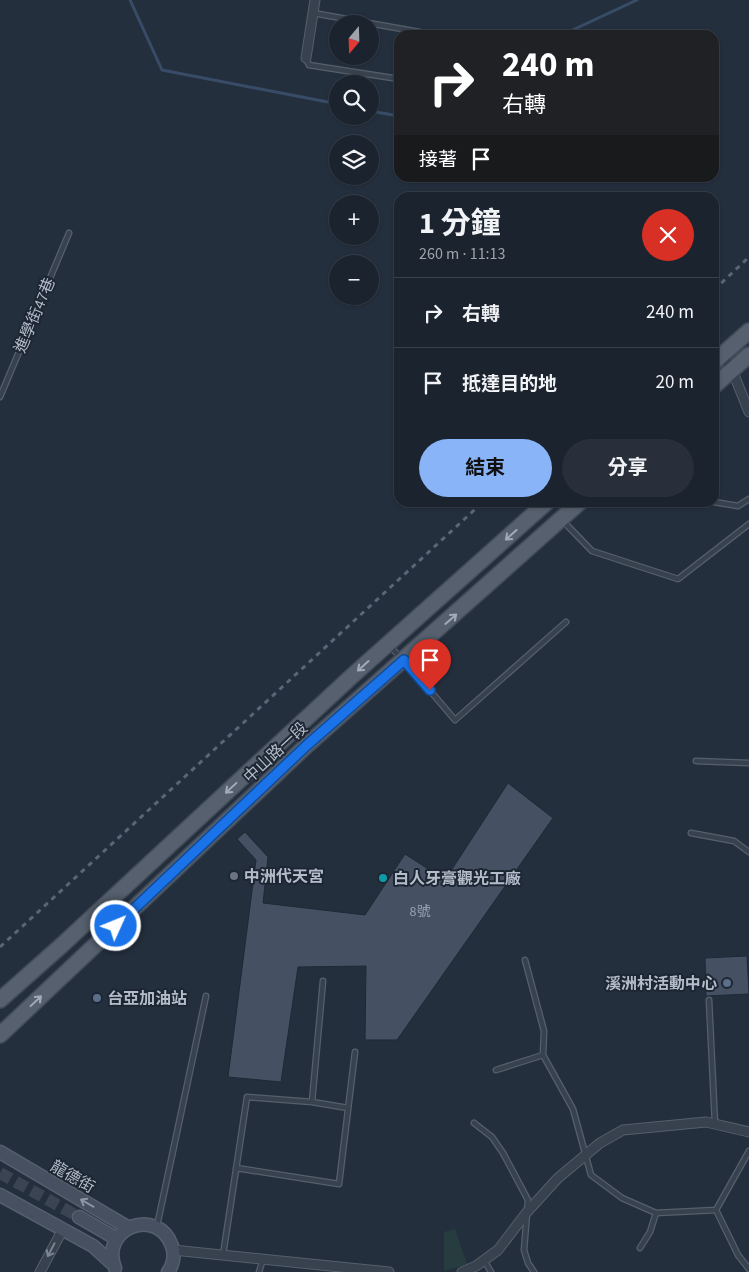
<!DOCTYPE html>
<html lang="zh-TW">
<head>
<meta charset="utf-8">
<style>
	body { margin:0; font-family:"Source Sans 3","Noto Sans TC",sans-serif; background:#282f3a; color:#f1f3f6; height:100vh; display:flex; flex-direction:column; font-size:19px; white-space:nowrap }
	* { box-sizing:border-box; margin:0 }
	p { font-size:16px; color:#a0a4aa }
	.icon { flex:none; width:28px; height:28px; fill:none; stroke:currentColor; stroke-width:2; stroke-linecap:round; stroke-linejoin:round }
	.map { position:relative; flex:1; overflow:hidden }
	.sheet { position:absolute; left:394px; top:192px; width:325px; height:315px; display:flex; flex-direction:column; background:#1b232e; border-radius:15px; box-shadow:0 1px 4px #0004,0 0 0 1px #39404a }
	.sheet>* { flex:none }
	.hud { position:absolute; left:394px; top:30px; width:325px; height:152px; border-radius:15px; box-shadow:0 1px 4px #0004,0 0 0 1px #39404a; background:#202124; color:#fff; overflow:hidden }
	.needle { width:32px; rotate:199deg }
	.fabs { position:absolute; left:329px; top:15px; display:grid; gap:10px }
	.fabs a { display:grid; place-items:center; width:50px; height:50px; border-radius:50%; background:#1b232e; box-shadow:0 1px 4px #0004,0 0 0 1px #39404a; font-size:25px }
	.pin { position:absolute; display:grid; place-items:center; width:42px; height:42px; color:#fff; margin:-51px -21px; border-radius:50% 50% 50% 0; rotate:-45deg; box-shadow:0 0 5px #0007 }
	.pin .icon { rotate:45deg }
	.me { position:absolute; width:55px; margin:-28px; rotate:46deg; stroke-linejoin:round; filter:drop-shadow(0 0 4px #0008) }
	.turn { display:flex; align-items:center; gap:18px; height:105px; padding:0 25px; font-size:22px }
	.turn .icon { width:65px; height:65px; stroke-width:2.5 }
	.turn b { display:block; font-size:35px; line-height:42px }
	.then { display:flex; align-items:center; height:48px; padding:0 25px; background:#0003; gap:10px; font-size:19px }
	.round { display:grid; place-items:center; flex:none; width:52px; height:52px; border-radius:26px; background:#282f3a }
	.headline { display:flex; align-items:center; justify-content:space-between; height:85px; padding:0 25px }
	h1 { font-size:30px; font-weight:700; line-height:38px }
	.button { display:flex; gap:10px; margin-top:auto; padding:10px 25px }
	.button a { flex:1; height:58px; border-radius:30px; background:#8ab4f8; color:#111; font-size:20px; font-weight:700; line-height:58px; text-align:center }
	.button a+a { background:#282f3a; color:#f1f3f6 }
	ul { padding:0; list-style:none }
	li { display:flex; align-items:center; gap:15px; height:70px; padding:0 25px; border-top:1px solid #39404a }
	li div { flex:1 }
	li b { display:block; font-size:19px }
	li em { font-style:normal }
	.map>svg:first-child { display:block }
	.green { fill:#263c3f }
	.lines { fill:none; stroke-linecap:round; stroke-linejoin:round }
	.stream { stroke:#394c67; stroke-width:3 }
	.building { fill:#455162; stroke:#1f2835 }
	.secondary-tunnel { stroke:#3a4453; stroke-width:12; stroke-dasharray:12 6; stroke-linecap:butt }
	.lane-casing { stroke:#565f6c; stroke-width:7 }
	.street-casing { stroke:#565f6c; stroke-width:11 }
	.secondary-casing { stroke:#565f6c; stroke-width:15 }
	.primary-casing { stroke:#414a57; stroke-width:18 }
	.lane { stroke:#38414e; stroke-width:4.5 }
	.street { stroke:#38414e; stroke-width:9 }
	.secondary { stroke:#465061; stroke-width:12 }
	.primary { stroke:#56606e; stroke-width:15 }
	.rail { stroke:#5a6575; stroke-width:3; stroke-dasharray:5 5; stroke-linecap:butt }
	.oneway { stroke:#a1aab7 }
	.oneway2 { stroke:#8e96a5 }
	.oneway3 { stroke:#7c8592 }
	.route-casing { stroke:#114b97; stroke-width:12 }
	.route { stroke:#1a73e8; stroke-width:9 }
	.worship-dot { fill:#6b7280; stroke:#1d2633; stroke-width:2 }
	.culture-dot { fill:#0f9aa8; stroke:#1d2633; stroke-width:2 }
	.service-dot { fill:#5c6f8a; stroke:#1d2633; stroke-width:2 }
	.labels { text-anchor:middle; stroke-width:4; stroke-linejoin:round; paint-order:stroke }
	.number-label { font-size:14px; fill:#98a1af }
	.street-label { font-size:16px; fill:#b4bcc9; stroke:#1d2633 }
	.poi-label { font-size:16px; font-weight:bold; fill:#b4bcc9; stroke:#1d2633; text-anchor:start }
</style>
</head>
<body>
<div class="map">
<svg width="749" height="1272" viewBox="0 0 749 1272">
	<rect width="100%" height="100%" fill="#242f3e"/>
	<path class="green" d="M 455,1229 L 467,1264 L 444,1271 L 444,1232 Z"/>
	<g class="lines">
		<path class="stream" d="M 130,0 L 162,70 L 338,104
			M 562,35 L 637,0
			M 370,111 L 393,115 L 399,113"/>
	</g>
	<path class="building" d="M 508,783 L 553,818 L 397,1040 L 365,1040 L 366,966 L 298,967 L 281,1082 L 228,1077 L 256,860 L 237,839 L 245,832 L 268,857 L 263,903 L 365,915 L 405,854 L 445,880 Z
		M 747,956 L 749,994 L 706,996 L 705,958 Z"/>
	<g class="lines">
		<path class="secondary-tunnel" d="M 0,1173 L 79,1217"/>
		<defs>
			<path id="lane" d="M 313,13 L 436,35
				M 306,58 L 309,65 L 399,79
				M 0,397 L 69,233
				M 714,502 L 738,506 L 749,499
				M 562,520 L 592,551 L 678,579 L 749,524
				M 390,647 L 404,660 L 455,720 L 566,622
				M 696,761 L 749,763
				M 691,833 L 734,841 L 749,852
				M 525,960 L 544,1031 L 543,1055 L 573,1109 L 591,1175 L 622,1198 L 656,1213 L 716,1210
				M 709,1000 L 715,1124
				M 496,1070 L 543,1055
				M 312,1102 L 348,1108
				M 474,1123 L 492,1137 L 503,1153 L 528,1200 L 524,1250 L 528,1263 L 534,1272
				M 749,1151 L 716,1210 L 738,1255 L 749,1269
				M 236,1168 L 339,1184 L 355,1052
				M 157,1226 L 206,996
				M 640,1248 L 650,1232 L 656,1213
				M 223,1255 L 247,1097 L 312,1102 L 323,981
				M 484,1260 L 491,1272
				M 259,1272 L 263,1259"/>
			<path id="street" d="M 306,58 L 315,0
				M 722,355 L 732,370 L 749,412
				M 173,1250 L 389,1272
				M 40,1272 L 63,1229
				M 462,1272 L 476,1266 L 498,1250 L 527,1212 L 558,1178 L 600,1143 L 623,1130 L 706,1122 L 749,1132"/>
			<path id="secondary" d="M 0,1152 L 129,1228
				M 0,1195 L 93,1246 L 114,1265
				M 79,1217 L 117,1239
				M 115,1268 C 99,1227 158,1206 172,1246 C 175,1255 173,1265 168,1272"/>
			<path id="primary" d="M 714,362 L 749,331
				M 714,386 L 749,355
				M 0,1000 L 62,945 L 352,676 L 547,502
				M 0,1035 L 306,746 L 580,502"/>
		</defs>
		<use href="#lane" class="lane-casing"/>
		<use href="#street" class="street-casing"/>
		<use href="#secondary" class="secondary-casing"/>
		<use href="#primary" class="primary-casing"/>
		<use href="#lane" class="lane"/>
		<use href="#street" class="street"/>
		<use href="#secondary" class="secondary"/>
		<use href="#primary" class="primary"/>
		<path class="rail" d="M 714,290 L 749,257
			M 0,947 L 483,502"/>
	</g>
	<defs><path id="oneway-shaft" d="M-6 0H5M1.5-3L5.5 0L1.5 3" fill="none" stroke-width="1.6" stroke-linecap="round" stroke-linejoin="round" transform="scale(1.25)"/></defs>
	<g class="oneway">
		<use href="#oneway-shaft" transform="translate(511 535) rotate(138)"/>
		<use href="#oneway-shaft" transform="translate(451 619) rotate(-41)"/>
		<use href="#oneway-shaft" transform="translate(363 666) rotate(138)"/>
		<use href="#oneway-shaft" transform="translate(231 788) rotate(137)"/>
		<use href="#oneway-shaft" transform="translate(36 1001) rotate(-43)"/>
	</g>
	<use class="oneway2" href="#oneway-shaft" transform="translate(87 1203) rotate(-150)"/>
	<use class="oneway3" href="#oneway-shaft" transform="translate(51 1250) rotate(118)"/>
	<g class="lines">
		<defs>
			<path id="route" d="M 116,926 L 306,746 L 404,660 L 430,690"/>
		</defs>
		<use href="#route" class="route-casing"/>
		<use href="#route" class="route"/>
	</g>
	<circle class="worship-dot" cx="234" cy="876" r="5"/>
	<circle class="culture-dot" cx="383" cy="878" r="5"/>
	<g class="service-dot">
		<circle cx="727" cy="983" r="5"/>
		<circle cx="97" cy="998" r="5"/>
	</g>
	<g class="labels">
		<g class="number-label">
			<text x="420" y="916">8號</text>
		</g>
		<g class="street-label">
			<text transform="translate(34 315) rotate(-67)" y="6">進學街47巷</text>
			<text transform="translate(275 752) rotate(-43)" y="6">中山路一段</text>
			<text transform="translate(73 1176) rotate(30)" y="6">龍德街</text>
		</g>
		<g class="poi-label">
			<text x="244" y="882">中洲代天宮</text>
			<text x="393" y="884">白人牙膏觀光工廠</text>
			<text x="717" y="989" text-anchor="end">溪洲村活動中心</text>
			<text x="107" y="1004">台亞加油站</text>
		</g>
	</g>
</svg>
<div class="fabs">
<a><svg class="needle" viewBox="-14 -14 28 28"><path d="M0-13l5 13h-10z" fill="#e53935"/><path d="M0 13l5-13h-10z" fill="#a0a4aa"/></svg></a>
<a><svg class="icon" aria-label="search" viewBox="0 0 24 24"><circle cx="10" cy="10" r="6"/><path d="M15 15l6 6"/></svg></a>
<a><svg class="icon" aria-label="layers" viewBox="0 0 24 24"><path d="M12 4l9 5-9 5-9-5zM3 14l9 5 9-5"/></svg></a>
<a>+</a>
<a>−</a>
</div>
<div class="pin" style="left:430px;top:690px;background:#d93025"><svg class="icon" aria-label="arrive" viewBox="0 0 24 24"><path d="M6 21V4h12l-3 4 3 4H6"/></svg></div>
<svg class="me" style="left:116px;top:926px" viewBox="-20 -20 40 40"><circle r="17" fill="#1a73e8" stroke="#fff" stroke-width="3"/><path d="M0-11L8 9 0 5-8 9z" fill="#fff"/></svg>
<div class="hud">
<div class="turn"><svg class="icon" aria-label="right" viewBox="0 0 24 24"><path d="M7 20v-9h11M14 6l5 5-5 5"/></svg><div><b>240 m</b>右轉</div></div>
<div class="then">接著<svg class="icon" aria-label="arrive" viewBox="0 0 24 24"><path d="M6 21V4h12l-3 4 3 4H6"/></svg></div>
</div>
<section class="sheet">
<div class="headline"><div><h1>1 分鐘</h1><p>260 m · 11:13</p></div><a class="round" style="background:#d93025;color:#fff"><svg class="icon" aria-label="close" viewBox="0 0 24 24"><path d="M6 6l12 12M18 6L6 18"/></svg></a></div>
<ul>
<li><svg class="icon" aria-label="right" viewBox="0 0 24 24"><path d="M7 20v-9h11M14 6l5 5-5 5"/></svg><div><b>右轉</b></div><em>240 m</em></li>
<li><svg class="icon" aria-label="arrive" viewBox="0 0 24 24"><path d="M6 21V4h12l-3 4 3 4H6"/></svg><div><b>抵達目的地</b></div><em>20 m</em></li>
</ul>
<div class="button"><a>結束</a><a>分享</a></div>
</section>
</div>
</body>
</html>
